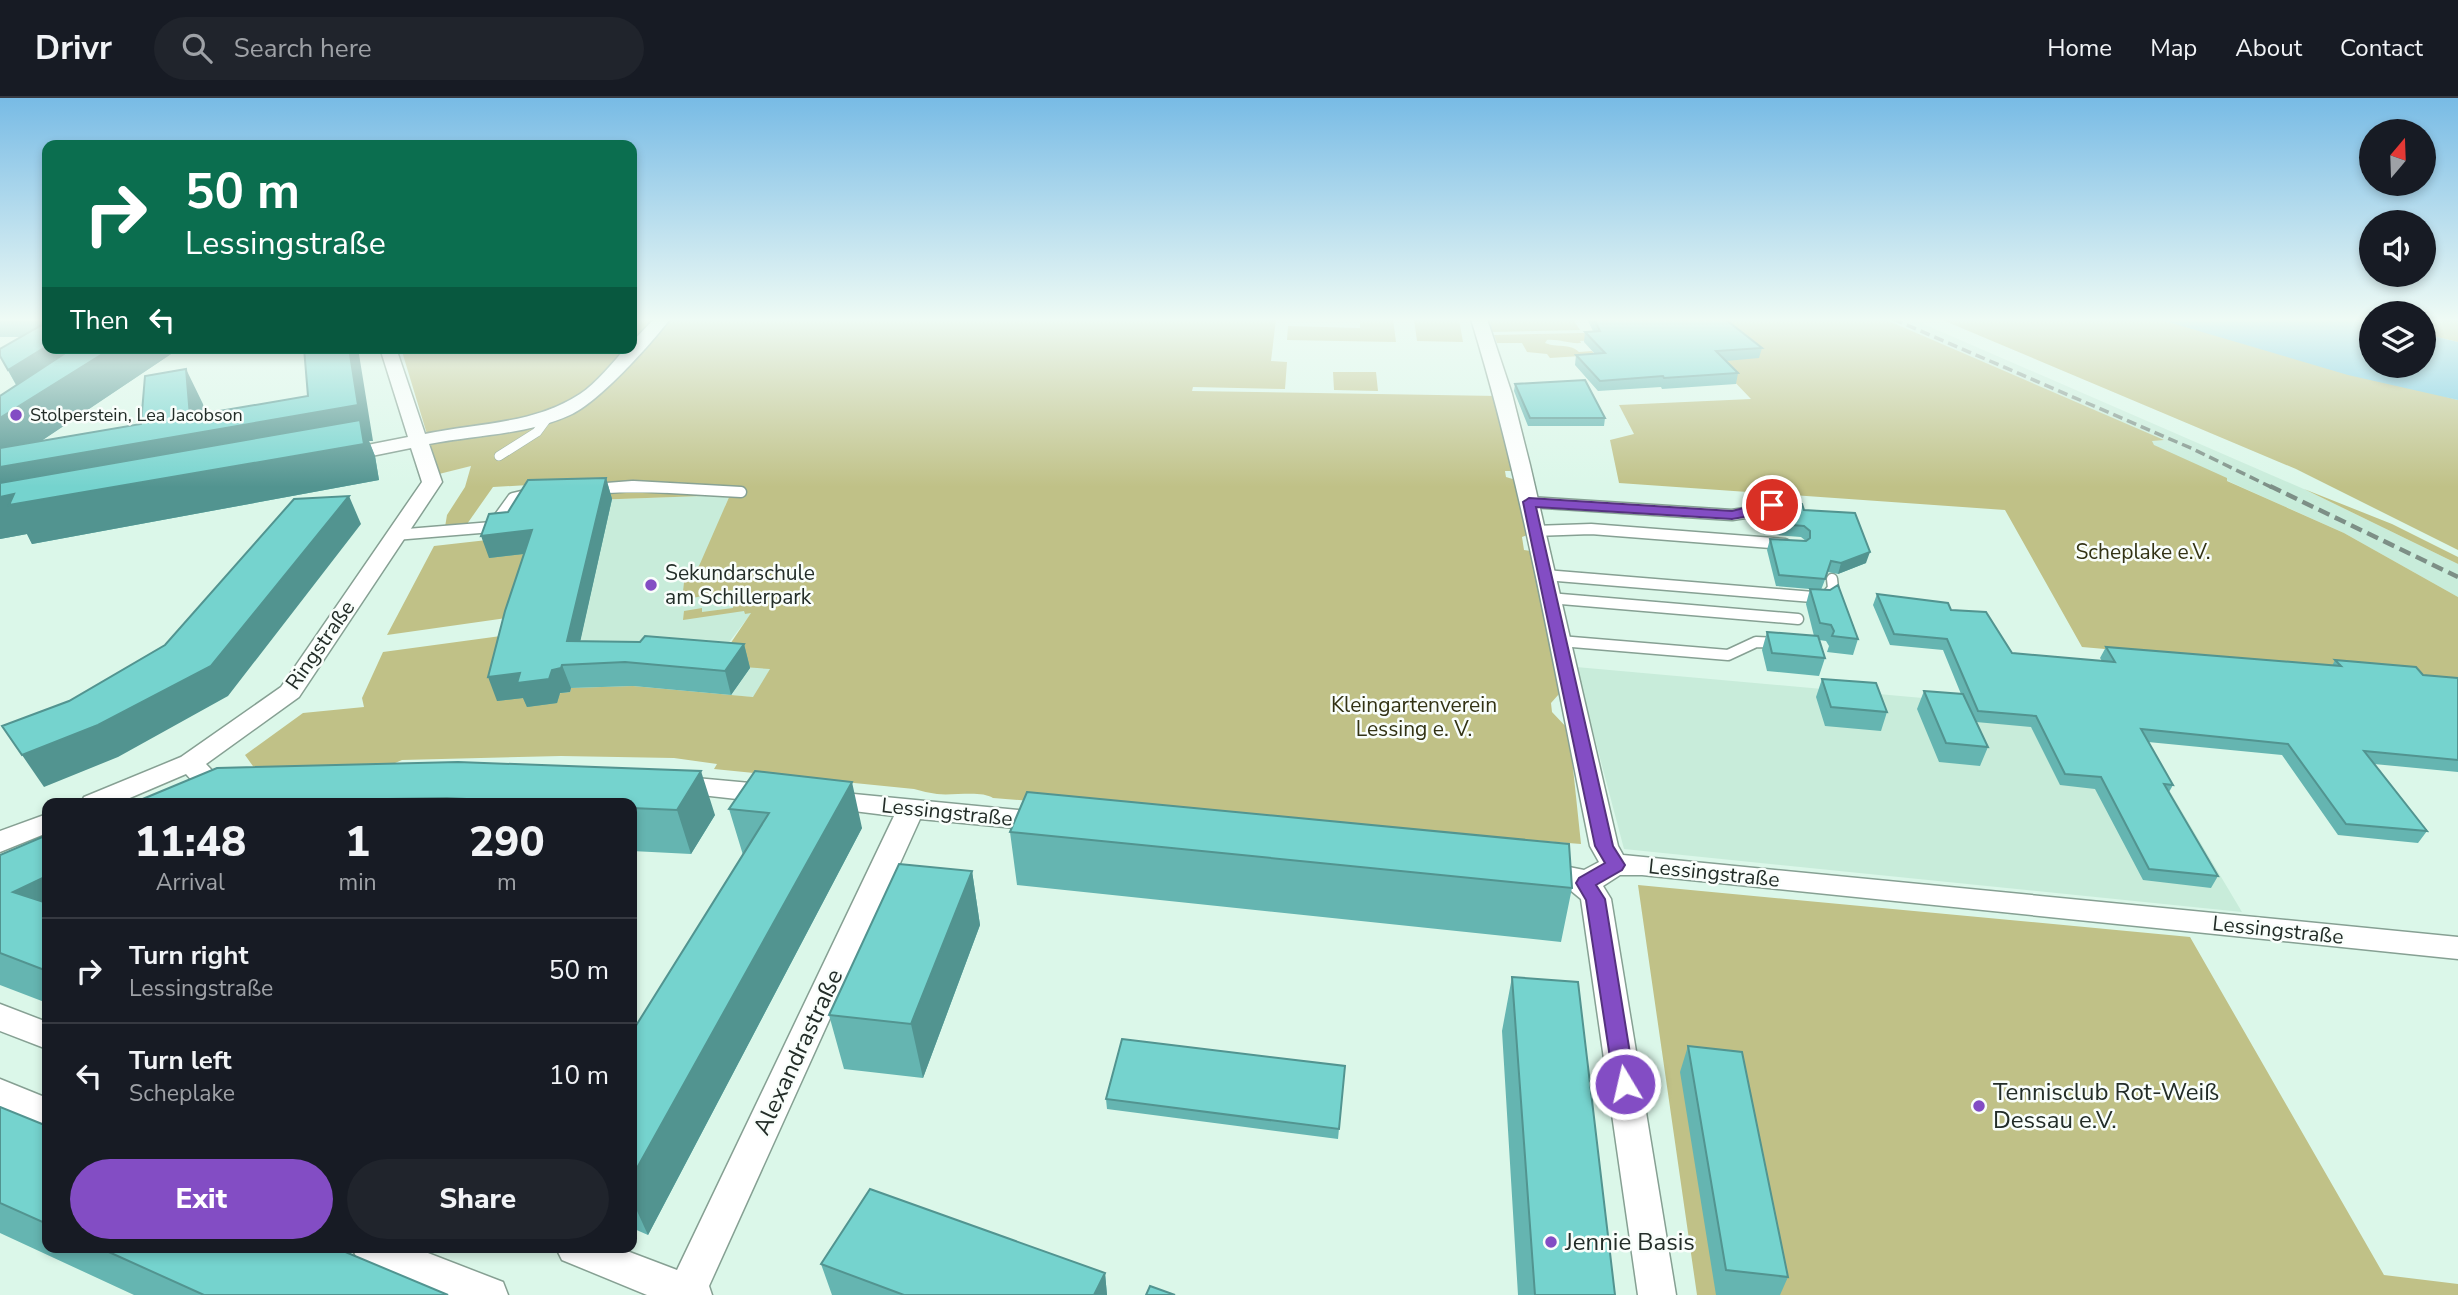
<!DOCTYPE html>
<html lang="en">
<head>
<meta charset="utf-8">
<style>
	body { margin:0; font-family:"Nunito Sans",sans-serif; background:#20242c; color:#f1f3f6; height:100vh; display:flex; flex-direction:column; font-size:26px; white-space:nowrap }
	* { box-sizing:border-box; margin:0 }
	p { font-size:23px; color:#9ea1a6 }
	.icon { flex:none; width:38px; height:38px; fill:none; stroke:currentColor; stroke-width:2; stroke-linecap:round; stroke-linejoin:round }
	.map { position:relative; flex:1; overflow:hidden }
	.sheet { position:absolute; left:42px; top:700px; width:595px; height:455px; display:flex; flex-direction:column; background:#171b24; border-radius:14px; box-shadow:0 4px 10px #0003 }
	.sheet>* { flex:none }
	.banner { position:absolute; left:42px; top:42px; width:595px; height:214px; border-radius:14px; box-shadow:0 4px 10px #0003; background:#0b6e4f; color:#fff; overflow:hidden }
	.needle { width:46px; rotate:19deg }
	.fabs { position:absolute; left:2359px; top:21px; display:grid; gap:14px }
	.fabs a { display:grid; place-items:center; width:77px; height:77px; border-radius:50%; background:#171b24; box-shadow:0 4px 10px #0003; font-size:35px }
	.pin { position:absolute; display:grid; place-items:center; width:60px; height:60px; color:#fff; margin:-30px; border:4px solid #fff; border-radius:50%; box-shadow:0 2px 7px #0007 }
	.me { position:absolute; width:77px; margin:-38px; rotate:351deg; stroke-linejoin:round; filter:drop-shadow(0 0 5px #0008) }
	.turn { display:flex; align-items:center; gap:24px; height:147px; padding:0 28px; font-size:32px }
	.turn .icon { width:91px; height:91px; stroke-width:2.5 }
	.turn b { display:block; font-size:49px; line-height:60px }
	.then { display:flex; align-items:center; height:66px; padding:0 28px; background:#0003; gap:14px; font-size:26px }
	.eta { display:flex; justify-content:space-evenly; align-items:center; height:119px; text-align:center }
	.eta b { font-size:42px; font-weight:800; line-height:49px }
	.cta { display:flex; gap:14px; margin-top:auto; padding:14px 28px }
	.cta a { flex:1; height:80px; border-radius:42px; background:#834dc4; color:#fff; font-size:28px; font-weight:800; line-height:80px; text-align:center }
	.cta a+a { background:#20242c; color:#f1f3f6 }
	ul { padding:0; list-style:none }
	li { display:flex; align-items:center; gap:21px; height:105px; padding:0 28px; border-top:2px solid #363941 }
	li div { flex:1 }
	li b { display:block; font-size:26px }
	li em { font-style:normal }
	header { display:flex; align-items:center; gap:42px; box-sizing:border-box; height:98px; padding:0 35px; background:#171b24; border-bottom:2px solid #363941 }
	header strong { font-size:33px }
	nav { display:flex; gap:38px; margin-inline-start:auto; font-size:24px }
	.search { width:490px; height:63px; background:#20242c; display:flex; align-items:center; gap:18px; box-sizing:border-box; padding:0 24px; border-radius:38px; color:#9ea1a6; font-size:26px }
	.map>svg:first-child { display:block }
	.built { fill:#c8ecda }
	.green { fill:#c0c187 }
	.water { fill:#71c6e0 }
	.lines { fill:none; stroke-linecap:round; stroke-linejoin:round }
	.service-far1-casing { stroke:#86a093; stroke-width:10 }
	.service-casing { stroke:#86a093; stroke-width:13 }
	.minor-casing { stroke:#86a093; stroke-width:3 }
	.service-far1 { stroke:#fff; stroke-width:9 }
	.service { stroke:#fff; stroke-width:10 }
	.minor { fill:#fff; fill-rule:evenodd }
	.rail-far1 { stroke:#7d8f86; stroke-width:3.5; stroke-dasharray:10 5; stroke-linecap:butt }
	.rail { stroke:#7d8f86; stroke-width:4.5; stroke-dasharray:12 6; stroke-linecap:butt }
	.wall { fill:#65b5b1 }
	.shaded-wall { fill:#529490 }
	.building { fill:#75d3ce; stroke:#529490; stroke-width:2 }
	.route { fill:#834dc4; stroke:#55327f; stroke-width:2 }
	.poi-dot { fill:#834dc4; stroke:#f9fefb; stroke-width:2.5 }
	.labels { text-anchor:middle; stroke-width:5; stroke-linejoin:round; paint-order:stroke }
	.far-poi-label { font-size:18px; fill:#232d28; stroke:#f9fefb; text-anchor:start }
	.park-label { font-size:21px; fill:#323214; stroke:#f9fefb }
	.poi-label { font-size:21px; fill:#232d28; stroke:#f9fefb; text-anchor:start }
	.street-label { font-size:21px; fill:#232d28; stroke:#f9fefb }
	.near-street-label { font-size:24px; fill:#232d28; stroke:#f9fefb }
	.near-poi-label { font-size:24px; fill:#232d28; stroke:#f9fefb; text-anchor:start }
</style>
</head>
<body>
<header>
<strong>Drivr</strong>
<div class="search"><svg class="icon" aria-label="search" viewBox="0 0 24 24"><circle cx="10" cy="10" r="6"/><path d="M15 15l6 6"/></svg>Search here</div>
<nav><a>Home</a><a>Map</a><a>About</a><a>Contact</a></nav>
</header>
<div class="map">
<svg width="2458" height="1197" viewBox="0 0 2458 1197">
	<rect width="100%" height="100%" fill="#dbf7e9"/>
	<path class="built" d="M 1867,221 L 1912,221 L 2306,392 L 2458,466 L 2458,499 L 2344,435 Z
		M 843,396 L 727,547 L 794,552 L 763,600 L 633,588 L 571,590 L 557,605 L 527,609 L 489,460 L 536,404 L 730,397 L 725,408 Z
		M 1576,569 L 2125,618 L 2242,814 L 1624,751 Z"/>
	<path class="green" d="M 632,221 L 1276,221 L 1271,263 L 1287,264 L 1285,291 L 1193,289 L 1192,293 L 1498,298 L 1515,373 L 1505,373 L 1506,379 L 1516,382 L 1527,437 L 1522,439 L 1524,452 L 1531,453 L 1559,596 L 1551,605 L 1552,614 L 1569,632 L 1581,746 L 993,700 C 981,692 953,698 937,696 C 929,695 922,693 914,691 L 714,671 L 717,666 L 674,660 L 561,658 L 402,662 L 372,675 L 255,671 L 245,657 L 303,615 L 364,609 L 362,600 L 383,554 L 515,536 L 529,599 L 570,594 L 571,590 L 633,588 L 753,599 L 770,571 L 716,567 L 751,515 L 745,516 L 744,513 L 683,522 L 684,513 L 702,510 L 702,514 L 733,510 L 734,492 L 682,502 L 685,476 L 699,468 L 730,397 L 536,404 L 545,386 L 493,389 L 467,426 L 445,429 L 447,417 L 465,389 L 471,368 L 439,376 L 401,250 L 632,250 Z
		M 1360,221 L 1393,221 L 1396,244 L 1287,242 L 1288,228 L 1360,230 Z
		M 1414,221 L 1459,221 L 1463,244 L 1417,243 Z
		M 1488,221 L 1573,221 L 1580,232 L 1491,234 Z
		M 1710,221 L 1884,221 L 2164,342 L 2152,343 L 2154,347 L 2227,380 L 2227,383 L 2344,435 L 2458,499 L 2458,582 L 2082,549 L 2005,412 L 1619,385 L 1610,342 L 1634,336 L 1619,307 L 1751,301 L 1730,279 Z
		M 1940,221 L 2158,221 L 2458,302 L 2458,452 L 2296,371 Z
		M 2424,221 L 2458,221 L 2458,244 L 2424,236 Z
		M 1581,235 L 1614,236 L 1614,241 L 1580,243 L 1581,245 C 1569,246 1560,241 1547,242 L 1545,245 C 1557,250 1570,245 1579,254 L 1592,253 L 1595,257 L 1550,260 L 1547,256 L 1527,254 L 1522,245 L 1497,245 L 1494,237 Z
		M 1333,274 L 1376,274 L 1378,293 L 1334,292 Z
		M 2304,391 L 2392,426 L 2458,459 L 2458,466 Z
		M 496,441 L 540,454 L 520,518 L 387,537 L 434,448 Z
		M 1638,787 L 2190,839 L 2384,1177 L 2458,1186 L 2458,1197 L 1697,1197 Z"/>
	<path class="water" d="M 2158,221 L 2363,221 L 2371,223 L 2371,268 L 2424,268 L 2424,236 L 2458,244 L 2458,302 L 2348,277 Z"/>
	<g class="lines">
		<defs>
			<path id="service-far1" d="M 499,358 L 537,334 L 548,319
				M 610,390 L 665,390"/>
			<path id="service" d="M 634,388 L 741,394
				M 594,391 L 632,388
				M 1529,404 L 1732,417 L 1758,413 L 1772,407
				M 1534,433 L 1591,431 L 1785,446
				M 395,437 L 492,429 L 513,400 L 534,395
				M 1545,477 L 1825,500 L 1833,490 L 1832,481
				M 1549,500 L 1798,521
				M 1560,543 L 1728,557 L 1756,544 L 1779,545"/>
			<path id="minor" d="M 654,221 L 670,221 C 650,247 599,304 570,317 C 526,337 475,337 429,346 L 442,384 L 299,599 L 206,666 L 221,682 L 237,684 L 241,690 L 237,696 C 209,704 204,696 186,676 L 118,705 L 81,705 L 84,699 L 181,659 L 281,589 L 422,384 L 411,350 L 342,364 L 333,358 L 342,352 L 408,339 L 380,250 L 396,250 L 425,336 C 477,325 535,326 580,296 C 597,285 612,265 626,250 L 632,250 L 632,244 Z
				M 1471,221 L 1487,221 L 1512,296 L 1530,367 L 1618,748 L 1623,757 L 2458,839 L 2458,861 L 1642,777 L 1620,777 L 1603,788 L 1611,801 L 1676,1197 L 1638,1197 L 1581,801 L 1564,787 L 1531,781 L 1527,774 L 1531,767 L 1549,765 L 1584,772 L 1599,764 L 1590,748 C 1554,572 1524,393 1471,221 Z
				M 674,678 L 773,687 L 782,690 L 786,696 L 782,702 L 773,705 L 665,693 L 661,687 L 665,681 Z
				M 823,693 L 1048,715 L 1058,717 L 1062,724 L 1058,731 L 1048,733 L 920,721 L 709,1188 L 712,1197 L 647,1197 L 562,1162 L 556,1150 L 619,1150 L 677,1172 L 894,718 L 813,708 L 810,702 L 813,696 Z
				M 47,716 L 47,735 L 0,754 L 0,733 Z
				M 0,906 L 47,924 L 47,951 L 0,933 Z
				M 0,981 L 47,1000 L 47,1030 L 0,1010 Z
				M 352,1150 L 415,1150 L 503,1184 L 508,1197 L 443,1197 L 358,1162 Z"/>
		</defs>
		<use href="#service-far1" class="service-far1-casing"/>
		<use href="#service" class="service-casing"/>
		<use href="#minor" class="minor-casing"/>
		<use href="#service-far1" class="service-far1"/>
		<use href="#service" class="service"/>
		<use href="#minor" class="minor"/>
		<path class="rail-far1" d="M 1893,221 L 2193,351 L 2273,390"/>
		<path class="rail" d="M 2270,388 L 2458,479"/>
	</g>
	<path class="wall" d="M 0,221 L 47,221 L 47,250 L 180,250 L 41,343 L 141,326 L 203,306 L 204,316 L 373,343 L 369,343 L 375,358 L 379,382 L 32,446 L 27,436 L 0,441 L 0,298 L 16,287 L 0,258 L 21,239 L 0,239 Z
		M 1587,221 L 1725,221 L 1762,250 L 1759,260 L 1726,263 L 1738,275 L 1736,286 L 1662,291 L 1661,289 L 1598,293 L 1575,267 L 1576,257 L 1595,256 L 1584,244 L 1585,234 L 1593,233 Z
		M 1515,286 L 1605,320 L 1604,328 L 1528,328 L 1514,293 Z
		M 606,380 L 612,401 L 580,543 L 744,546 L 750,570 L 731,597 L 633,588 L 571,590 L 570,594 L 560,595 L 557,605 L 527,609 L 523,600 L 497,603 L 524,456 L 489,460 L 508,414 Z
		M 1773,406 L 1804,412 L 1866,465 L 1838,476 L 1828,474 L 1821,492 L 1776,488 L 1767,452 L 1770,441 L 1806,443 L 1801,439 L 1763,436 L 1761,427 L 1763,416 L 1771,417 Z
		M 1810,491 L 1858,541 L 1853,557 L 1827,554 L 1829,548 L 1826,543 L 1819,542 L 1825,560 L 1819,578 L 1767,573 L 1762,552 L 1767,534 L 1814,538 L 1806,506 Z
		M 1877,496 L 1951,512 L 2012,555 L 2102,563 L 2100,560 L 2106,549 L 2332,568 L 2335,562 L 2423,577 L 2458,580 L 2458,674 L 2374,666 L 2427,733 L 2418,745 L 2338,737 L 2282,657 L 2148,644 L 2173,687 L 2169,694 L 2218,778 L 2211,790 L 2143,782 L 2095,691 L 2060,687 L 2031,629 L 1976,624 L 1988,649 L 1980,668 L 1939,664 L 1917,611 L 1924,593 L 1961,596 L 1943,552 L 1890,547 L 1873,507 Z
		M 1822,581 L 1887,614 L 1881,633 L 1825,628 L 1816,599 Z
		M 458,664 L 715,717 L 691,756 L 632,753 L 632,705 L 133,705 Z
		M 755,673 L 862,730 L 648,1137 L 632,1130 L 632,934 L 743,757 L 729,711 Z
		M 1010,734 L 1572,790 L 1561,844 L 1017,787 Z
		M 47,737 L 47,905 L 0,887 L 0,757 Z
		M 972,773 L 980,827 L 923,980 L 844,971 L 829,917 Z
		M 1512,879 L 1615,1197 L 1518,1197 L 1502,933 Z
		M 1688,948 L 1788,1179 L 1780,1197 L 1716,1197 L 1680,974 Z
		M 1345,968 L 1338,1041 L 1107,1011 L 1106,1001 Z
		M 0,1009 L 47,1028 L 47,1150 L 336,1150 L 448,1197 L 134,1197 L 0,1135 Z
		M 821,1166 L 1105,1175 L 1107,1197 L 832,1197 Z"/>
	<path class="shaded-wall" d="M 47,248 L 47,250 L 180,250 L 4,368 L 190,318 L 186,271 L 203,306 L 206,333 L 358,307 L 349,250 L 358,250 L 373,343 L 369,343 L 375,358 L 379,382 L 32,446 L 27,436 L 0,441 L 0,320 L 26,304 L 8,272 Z
		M 606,380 L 612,401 L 575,567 L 567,543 Z
		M 349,398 L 361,426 L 228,598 L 118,659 L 44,689 L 22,657 L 98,627 Z
		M 532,432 L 540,454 L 489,460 L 481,438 Z
		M 1870,454 L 1866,465 L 1838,476 L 1841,465 Z
		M 744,546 L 750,570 L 731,597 L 725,573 Z
		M 562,567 L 571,590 L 570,594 L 560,595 L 557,605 L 527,609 L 523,600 L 497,603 L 488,579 L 552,572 Z
		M 701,673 L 715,717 L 691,756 L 677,712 Z
		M 852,684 L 862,730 L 648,1137 L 632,1102 L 632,1079 Z
		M 972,773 L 980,827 L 923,980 L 911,926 Z
		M 47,778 L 47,838 L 13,794 Z
		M 1105,1175 L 1107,1197 L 1094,1197 Z"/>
	<path class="building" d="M 1594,221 L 1725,221 L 1762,250 L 1716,253 L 1738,275 L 1664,280 L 1663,278 L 1600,283 L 1576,257 L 1605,255 L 1585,234 L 1600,233 Z
		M 47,224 L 47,248 L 8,272 L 0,258 L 0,251 Z
		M 73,250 L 112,250 L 0,320 L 0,298 Z
		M 304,250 L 349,250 L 358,307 L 0,369 L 0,350 L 141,326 L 145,278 L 186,271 L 190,318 L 308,298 Z
		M 1585,282 L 1605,320 L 1530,320 L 1515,286 Z
		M 360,322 L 364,346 L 9,407 L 14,396 L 0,399 L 0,385 Z
		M 606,380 L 567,543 L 640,544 L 645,538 L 744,546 L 725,573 L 625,564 L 562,567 L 561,570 L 552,572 L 549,581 L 517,585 L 520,575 L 488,579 L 505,513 L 532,432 L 481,438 L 489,416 L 508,414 L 528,382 Z
		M 349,398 L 211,568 L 98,627 L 22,657 L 2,628 L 69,603 L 165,547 L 294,401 Z
		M 1776,404 L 1802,406 L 1804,412 L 1855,415 L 1870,454 L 1841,465 L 1831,463 L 1825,481 L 1779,477 L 1770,441 L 1806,443 L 1810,440 L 1810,433 L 1804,428 L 1766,425 L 1763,416 L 1778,417 L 1773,406 Z
		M 1838,487 L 1858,541 L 1832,538 L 1834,533 L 1831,527 L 1820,525 L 1810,491 L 1830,492 Z
		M 1877,496 L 1948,505 L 1951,512 L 1986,514 L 2012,555 L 2115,564 L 2106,549 L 2341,568 L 2335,562 L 2416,569 L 2423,577 L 2458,580 L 2458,662 L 2364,653 L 2427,733 L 2346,726 L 2288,646 L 2141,631 L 2173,687 L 2164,686 L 2218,778 L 2149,771 L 2101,679 L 2065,676 L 2036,618 L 1978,613 L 1947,541 L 1894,536 Z
		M 1767,534 L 1818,538 L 1825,560 L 1772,555 Z
		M 1822,581 L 1876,585 L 1887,614 L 1831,609 Z
		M 1924,593 L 1963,596 L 1988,649 L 1946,645 Z
		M 458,664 L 701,673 L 677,712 L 632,710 L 632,705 L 546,705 L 447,700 L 213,704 L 211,705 L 133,705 L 217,670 Z
		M 755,673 L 852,684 L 632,1079 L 632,934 L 769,715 L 729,711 Z
		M 1027,694 L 1569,746 L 1572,790 L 1010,734 Z
		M 47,737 L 47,778 L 13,794 L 47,805 L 47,873 L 0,855 L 0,757 Z
		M 899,766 L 972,773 L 911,926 L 829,917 Z
		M 1512,879 L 1578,884 L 1615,1197 L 1535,1197 Z
		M 1122,941 L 1345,968 L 1339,1031 L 1106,1001 Z
		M 1688,948 L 1742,954 L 1788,1179 L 1726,1172 Z
		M 0,1009 L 47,1028 L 47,1126 L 0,1105 Z
		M 870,1091 L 1105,1175 L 1094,1197 L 904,1197 L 821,1166 Z
		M 100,1150 L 336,1150 L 448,1197 L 204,1197 Z
		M 1150,1188 L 1175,1197 L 1146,1197 Z"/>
	<linearGradient id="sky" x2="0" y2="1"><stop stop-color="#78bbe5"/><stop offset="0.57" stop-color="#effbf5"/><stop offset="1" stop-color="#effbf5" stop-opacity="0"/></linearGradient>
	<rect width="2458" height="389" fill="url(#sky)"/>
	<path class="route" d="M 1529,400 L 1732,413 L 1772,403 L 1778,407 L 1762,416 L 1732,421 L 1536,409 L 1613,748 L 1625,767 L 1622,772 L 1596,787 L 1605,801 L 1635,986 L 1632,992 L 1625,995 L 1617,992 L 1614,986 L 1586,802 L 1576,785 L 1579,780 L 1605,765 L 1595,748 L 1523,404 Z"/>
	<g class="poi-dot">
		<circle cx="16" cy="317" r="7"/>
		<circle cx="651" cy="487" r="7"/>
		<circle cx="1979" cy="1008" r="7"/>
		<circle cx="1551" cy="1144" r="7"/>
	</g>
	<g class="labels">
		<g class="far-poi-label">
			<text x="30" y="323">Stolperstein, Lea Jacobson</text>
		</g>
		<g class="park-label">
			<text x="2143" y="461">Scheplake e.V.</text>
			<text x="1414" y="614">Kleingartenverein<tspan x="1414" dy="24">Lessing e. V.</tspan></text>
		</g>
		<g class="poi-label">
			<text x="665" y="482">Sekundarschule<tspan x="665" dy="24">am Schillerpark</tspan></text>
		</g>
		<g class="street-label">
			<text transform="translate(320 547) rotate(-55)" y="7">Ringstraße</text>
			<text transform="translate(947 714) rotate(6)" y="7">Lessingstraße</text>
			<text transform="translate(1714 775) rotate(6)" y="7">Lessingstraße</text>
			<text transform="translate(2278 832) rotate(6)" y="7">Lessingstraße</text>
		</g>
		<g class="near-street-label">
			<text transform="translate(798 954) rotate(-65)" y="8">Alexandrastraße</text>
		</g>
		<g class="near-poi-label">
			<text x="1993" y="1002">Tennisclub Rot-Weiß<tspan x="1993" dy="28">Dessau e.V.</tspan></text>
			<text x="1565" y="1152">Jennie Basis</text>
		</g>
	</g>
</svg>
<div class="fabs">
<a><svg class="needle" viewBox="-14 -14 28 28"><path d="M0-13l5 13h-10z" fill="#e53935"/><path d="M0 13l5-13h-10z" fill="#9ea1a6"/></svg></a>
<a><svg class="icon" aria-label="sound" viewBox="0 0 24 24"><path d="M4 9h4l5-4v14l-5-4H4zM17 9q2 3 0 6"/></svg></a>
<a><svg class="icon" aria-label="layers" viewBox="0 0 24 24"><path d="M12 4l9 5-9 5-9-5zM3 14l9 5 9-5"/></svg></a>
</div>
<div class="pin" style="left:1772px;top:407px;background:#d93025"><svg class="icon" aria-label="arrive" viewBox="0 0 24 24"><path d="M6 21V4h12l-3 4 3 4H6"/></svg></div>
<svg class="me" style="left:1625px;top:986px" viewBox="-20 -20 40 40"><circle r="17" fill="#834dc4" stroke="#fff" stroke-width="3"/><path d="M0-11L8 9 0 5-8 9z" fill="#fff"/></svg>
<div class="banner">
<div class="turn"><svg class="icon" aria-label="right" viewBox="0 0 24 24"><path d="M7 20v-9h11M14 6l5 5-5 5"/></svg><div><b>50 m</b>Lessingstraße</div></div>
<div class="then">Then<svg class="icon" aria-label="left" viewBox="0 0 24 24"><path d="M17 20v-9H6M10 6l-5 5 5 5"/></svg></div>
</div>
<section class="sheet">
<div class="eta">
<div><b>11:48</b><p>Arrival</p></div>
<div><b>1</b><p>min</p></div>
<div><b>290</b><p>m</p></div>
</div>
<ul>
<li><svg class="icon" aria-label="right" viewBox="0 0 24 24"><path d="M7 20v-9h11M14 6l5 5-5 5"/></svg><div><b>Turn right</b><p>Lessingstraße</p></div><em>50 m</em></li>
<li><svg class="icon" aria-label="left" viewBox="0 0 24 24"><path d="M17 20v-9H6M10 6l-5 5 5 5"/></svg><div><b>Turn left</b><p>Scheplake</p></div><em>10 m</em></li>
</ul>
<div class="cta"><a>Exit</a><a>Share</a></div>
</section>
</div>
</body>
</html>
